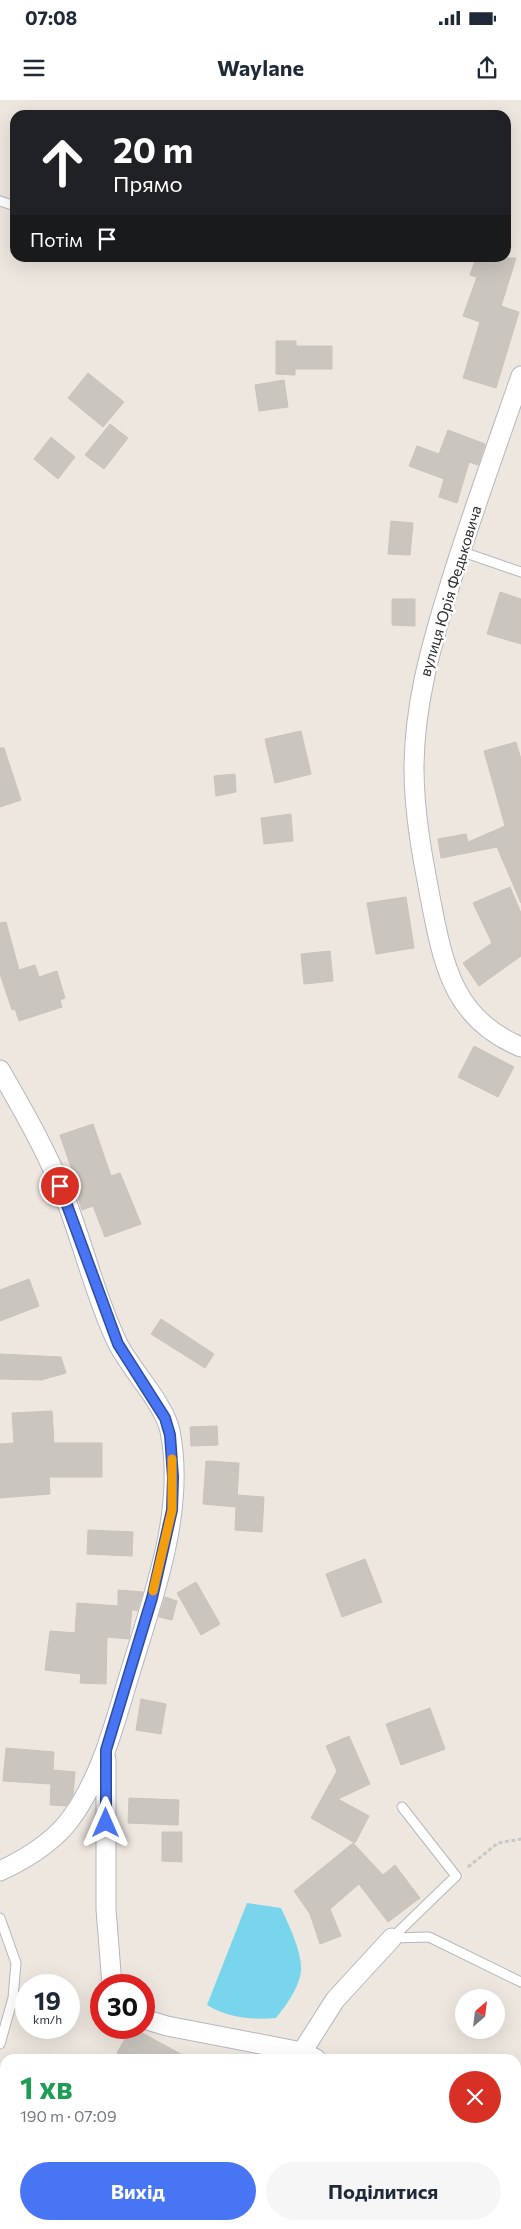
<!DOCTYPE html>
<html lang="uk">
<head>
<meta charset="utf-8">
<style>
	body { margin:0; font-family:Commissioner,sans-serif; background:#f6f6f7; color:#1f2937; height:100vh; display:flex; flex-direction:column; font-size:19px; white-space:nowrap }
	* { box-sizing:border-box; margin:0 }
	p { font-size:16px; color:#747a83 }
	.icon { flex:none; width:28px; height:28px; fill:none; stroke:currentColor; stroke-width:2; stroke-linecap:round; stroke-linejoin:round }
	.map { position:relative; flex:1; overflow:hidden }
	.details { position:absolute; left:0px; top:1954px; width:521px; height:176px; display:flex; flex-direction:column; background:#fff; border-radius:15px 15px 0 0; box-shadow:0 5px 20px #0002 }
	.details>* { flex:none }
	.hud { position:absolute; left:10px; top:10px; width:501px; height:152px; border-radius:15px; box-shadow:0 5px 20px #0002; background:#202124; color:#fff; overflow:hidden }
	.needle { width:32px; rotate:28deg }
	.fabs { position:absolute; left:455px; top:1889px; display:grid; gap:10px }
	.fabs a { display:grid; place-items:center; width:50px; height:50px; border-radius:50%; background:#fff; box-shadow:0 5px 20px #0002; font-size:25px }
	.speed { position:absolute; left:15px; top:1874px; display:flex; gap:10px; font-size:25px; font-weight:700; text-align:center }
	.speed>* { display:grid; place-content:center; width:65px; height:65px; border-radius:50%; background:#fff; box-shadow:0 5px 20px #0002; line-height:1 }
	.speed small { font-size:12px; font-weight:400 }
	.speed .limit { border:8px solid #d22; background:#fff; color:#111 }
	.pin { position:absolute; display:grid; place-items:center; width:42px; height:42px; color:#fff; margin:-21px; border:2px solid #fff; border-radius:50%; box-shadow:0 1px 5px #0007 }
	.me { position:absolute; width:55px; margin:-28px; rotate:0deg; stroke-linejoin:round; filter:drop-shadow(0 0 4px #0008) }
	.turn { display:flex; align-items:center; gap:18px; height:105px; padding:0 20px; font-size:22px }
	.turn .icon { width:65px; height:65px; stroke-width:2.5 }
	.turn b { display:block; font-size:35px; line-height:42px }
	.then { display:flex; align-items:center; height:48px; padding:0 20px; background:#0003; gap:10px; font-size:19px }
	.round { display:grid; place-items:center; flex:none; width:52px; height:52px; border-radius:26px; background:#f6f6f7 }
	.head { display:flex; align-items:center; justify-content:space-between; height:85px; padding:0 20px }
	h1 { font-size:30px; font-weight:700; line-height:38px; color:#1e9e55 }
	.primary-button { display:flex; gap:10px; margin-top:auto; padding:10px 20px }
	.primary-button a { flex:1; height:58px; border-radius:30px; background:#4875f3; color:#fff; font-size:20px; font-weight:700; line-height:58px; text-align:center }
	.primary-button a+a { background:#f6f6f7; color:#1f2937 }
	.status { display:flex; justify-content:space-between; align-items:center; height:35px; padding:0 25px; background:#fff; direction:ltr }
	.status svg { height:14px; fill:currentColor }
	header { display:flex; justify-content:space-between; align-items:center; height:65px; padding:0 20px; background:#fff; font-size:22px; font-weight:700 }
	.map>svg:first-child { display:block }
	.water { fill:#79d5eb }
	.building { fill:#cac5bf; stroke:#cac3ba }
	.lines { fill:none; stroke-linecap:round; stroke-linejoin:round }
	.service-casing { stroke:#b4b7c0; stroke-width:11 }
	.minor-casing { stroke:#b4b7c0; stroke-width:21 }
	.path { stroke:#c8c8c8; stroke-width:3; stroke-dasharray:4 2.5; stroke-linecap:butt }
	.service { stroke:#fff; stroke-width:9 }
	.minor { stroke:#fff; stroke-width:19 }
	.route-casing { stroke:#2f4c9e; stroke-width:12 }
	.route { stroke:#4875f3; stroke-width:9 }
	.slow { stroke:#f59e0b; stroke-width:9 }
	.labels { text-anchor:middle; stroke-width:5; stroke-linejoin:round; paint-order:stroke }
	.street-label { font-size:15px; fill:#2d2d2d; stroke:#fff }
</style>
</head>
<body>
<div class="status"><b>07:08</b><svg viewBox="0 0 49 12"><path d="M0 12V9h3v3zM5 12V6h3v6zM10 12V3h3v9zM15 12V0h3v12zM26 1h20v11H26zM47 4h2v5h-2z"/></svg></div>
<header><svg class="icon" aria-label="menu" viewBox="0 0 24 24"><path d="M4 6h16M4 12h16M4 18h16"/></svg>Waylane<svg class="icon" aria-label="share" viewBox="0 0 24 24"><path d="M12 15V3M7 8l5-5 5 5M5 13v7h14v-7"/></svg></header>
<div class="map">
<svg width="521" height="2129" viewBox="0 0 521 2129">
	<rect width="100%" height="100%" fill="#eee7e0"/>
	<path class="water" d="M 247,1803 L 281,1808 C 288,1823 301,1850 301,1867 C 302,1884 286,1906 276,1918 C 252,1920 228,1918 207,1905 Z"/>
	<path class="building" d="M 476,158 L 516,158 L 501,206 L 519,212 L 496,288 L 463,278 L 480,222 L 463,216 L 477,177 L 470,175 Z
		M 276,241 L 296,241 L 296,246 L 332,246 L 332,269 L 295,269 L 295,275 L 276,274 Z
		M 88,273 L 124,302 L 103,327 L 68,298 Z
		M 284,280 L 288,307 L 259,311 L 255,285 Z
		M 110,324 L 128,338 L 104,369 L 85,355 Z
		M 448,330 L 485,344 L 478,365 L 469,362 L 457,403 L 439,397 L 444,379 L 409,366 L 417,346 L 439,354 Z
		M 51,337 L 75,357 L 58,379 L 34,359 Z
		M 391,421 L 413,423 L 410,455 L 388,454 Z
		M 500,492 L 521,499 L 521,544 L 487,534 Z
		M 392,499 L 415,499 L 415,526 L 392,525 Z
		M 301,631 L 311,674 L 275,683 L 265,639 Z
		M 516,642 L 521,659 L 521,803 L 497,747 L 441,758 L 438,739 L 466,734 L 468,742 L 505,726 L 484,651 Z
		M 0,648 L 4,648 L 21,700 L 0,707 Z
		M 235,674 L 236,692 L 216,696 L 214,676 Z
		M 291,714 L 293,741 L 264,744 L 261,718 Z
		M 510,787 L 521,813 L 521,856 L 479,886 L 463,863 L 492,843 L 473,803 Z
		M 406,797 L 414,848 L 376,854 L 367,803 Z
		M 6,822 L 19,870 L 35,865 L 39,877 L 57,871 L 65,898 L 60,900 L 62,907 L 19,921 L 15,909 L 12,910 L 0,874 L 0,823 Z
		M 330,851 L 333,881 L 304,884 L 301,854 Z
		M 474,946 L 514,967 L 498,997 L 458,977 Z
		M 93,1024 L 111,1076 L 120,1073 L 141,1124 L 105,1137 L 93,1106 L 82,1110 L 75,1089 L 78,1088 L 60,1035 Z
		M 29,1179 L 39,1206 L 0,1221 L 0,1190 Z
		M 161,1219 L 214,1254 L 205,1268 L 151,1234 Z
		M 0,1254 L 61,1257 L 66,1273 L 41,1280 L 0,1279 Z
		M 52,1311 L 54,1343 L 102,1343 L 102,1377 L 49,1377 L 50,1394 L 0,1398 L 0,1344 L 14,1343 L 12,1313 Z
		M 217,1326 L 218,1345 L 191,1346 L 190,1327 Z
		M 206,1361 L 239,1363 L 237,1399 L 237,1395 L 264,1397 L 262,1432 L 235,1430 L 236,1407 L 203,1404 Z
		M 88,1430 L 133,1432 L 132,1456 L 87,1454 Z
		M 365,1459 L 382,1502 L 342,1517 L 326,1474 Z
		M 196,1482 L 220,1524 L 201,1535 L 177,1493 Z
		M 118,1490 L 143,1492 L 137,1511 L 132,1509 L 129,1539 L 107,1537 L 106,1584 L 80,1583 L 81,1574 L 45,1570 L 50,1531 L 75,1533 L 77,1503 L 118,1506 Z
		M 165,1497 L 177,1501 L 172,1520 L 159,1517 Z
		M 141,1599 L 166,1604 L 161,1634 L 136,1630 Z
		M 430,1608 L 445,1649 L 401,1665 L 386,1624 Z
		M 349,1636 L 370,1684 L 338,1699 L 369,1716 L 355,1743 L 311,1718 L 337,1671 L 326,1646 Z
		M 6,1648 L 54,1652 L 53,1670 L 75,1672 L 73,1695 L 66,1706 L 50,1705 L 51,1684 L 3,1681 Z
		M 129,1698 L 179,1700 L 178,1725 L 128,1723 Z
		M 162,1732 L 182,1732 L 182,1762 L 162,1761 Z
		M 353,1743 L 383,1775 L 395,1765 L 420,1798 L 388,1822 L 359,1784 L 330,1809 L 341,1836 L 320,1844 L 310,1814 L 294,1791 Z
		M 131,1928 L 133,1928 L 190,1959 L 128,1959 L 117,1953 Z"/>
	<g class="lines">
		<defs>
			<path id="service" d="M 0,101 L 15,106
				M 460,451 L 521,472
				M 0,1818 L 16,1863 L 13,1898 L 0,1944
				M 392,1838 L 456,1776 L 402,1707
				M 392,1838 L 429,1837 L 521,1882"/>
			<path id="minor" d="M 521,276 C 496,348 470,419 448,491 C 430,549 414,608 414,669 C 414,716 424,766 433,812 C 445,873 458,921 521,947
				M 0,970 C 24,1012 48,1053 65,1098 C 84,1146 95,1196 117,1242 C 130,1269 164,1303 170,1331 C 186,1411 153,1496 130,1573 C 115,1621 103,1672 74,1714 C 57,1740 28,1758 0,1771
				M 106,1659 L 106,1809 L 112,1885
				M 144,1919 L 167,1926 L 302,1952 L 316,1959
				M 302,1952 L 335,1900 L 392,1838
				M 368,2125 L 369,2129"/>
		</defs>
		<use href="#service" class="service-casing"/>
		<use href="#minor" class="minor-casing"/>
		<path class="path" d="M 468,1767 L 498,1743 L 521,1739"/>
		<use href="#service" class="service"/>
		<use href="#minor" class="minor"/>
	</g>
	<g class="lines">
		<defs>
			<path id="route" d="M 60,1086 L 118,1244 L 165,1318 L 170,1335 L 173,1377 L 172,1410 L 152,1498 L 106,1650 L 106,1723"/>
		</defs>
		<use href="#route" class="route-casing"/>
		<use href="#route" class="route"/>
		<path class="slow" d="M 153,1491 L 172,1410 L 172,1359"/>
	</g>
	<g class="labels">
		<g class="street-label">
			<text transform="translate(451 491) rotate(-73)" y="5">вулиця Юрія Федьковича</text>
		</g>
	</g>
</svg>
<div class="fabs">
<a><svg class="needle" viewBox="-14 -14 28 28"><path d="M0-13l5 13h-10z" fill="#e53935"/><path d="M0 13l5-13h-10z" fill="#747a83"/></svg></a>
</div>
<div class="speed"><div>19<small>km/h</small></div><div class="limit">30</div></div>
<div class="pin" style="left:60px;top:1086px;background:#d93025"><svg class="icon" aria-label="arrive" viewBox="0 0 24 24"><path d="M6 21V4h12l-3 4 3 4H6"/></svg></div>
<svg class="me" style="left:106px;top:1723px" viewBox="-20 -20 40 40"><path d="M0-17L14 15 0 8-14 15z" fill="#4875f3" stroke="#fff" stroke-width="4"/></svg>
<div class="hud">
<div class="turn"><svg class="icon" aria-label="ahead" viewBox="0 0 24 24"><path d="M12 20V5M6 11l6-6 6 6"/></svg><div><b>20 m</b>Прямо</div></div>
<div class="then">Потім<svg class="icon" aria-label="arrive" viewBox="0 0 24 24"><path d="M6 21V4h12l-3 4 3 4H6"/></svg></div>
</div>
<section class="details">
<div class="head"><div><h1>1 хв</h1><p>190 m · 07:09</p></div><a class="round" style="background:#d93025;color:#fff"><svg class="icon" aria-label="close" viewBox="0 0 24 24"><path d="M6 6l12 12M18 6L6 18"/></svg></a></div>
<div class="primary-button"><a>Вихід</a><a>Поділитися</a></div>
</section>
</div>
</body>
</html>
